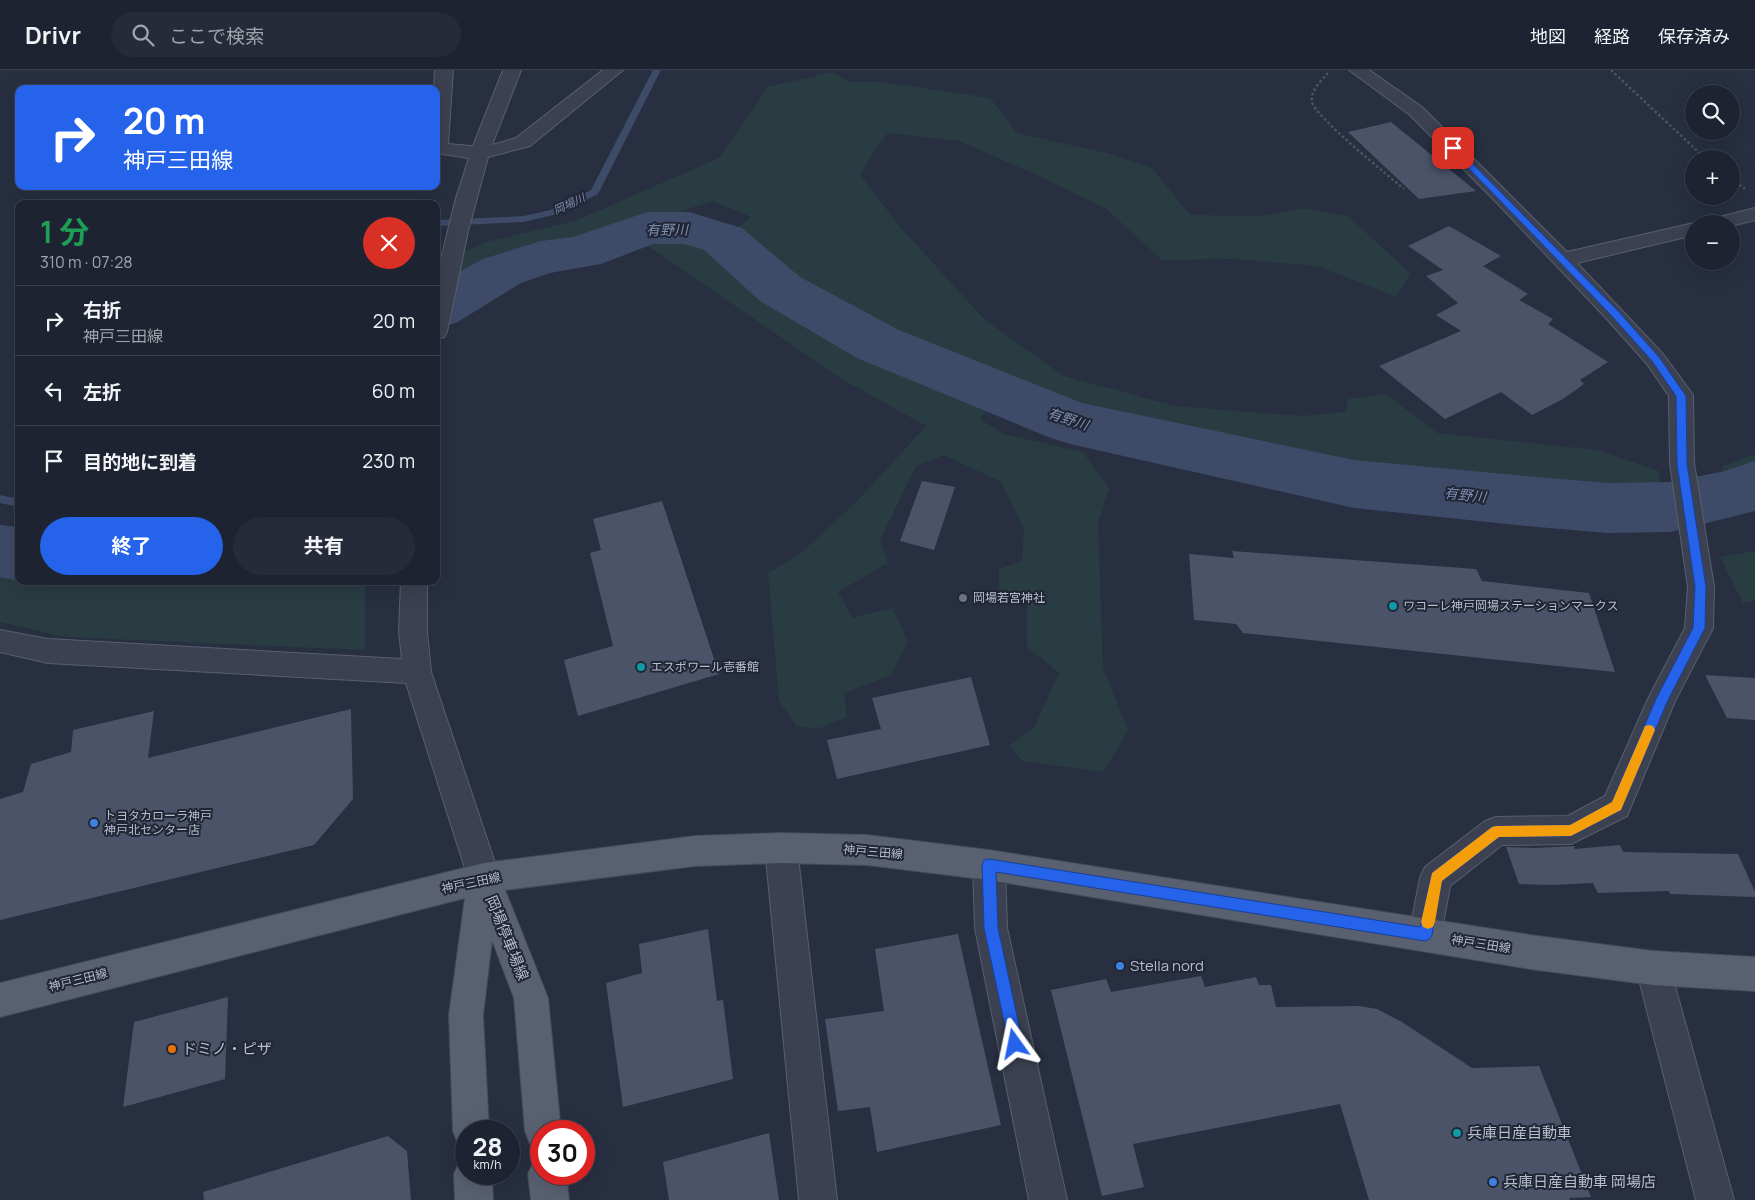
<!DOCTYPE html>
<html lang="ja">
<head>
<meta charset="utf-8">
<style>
	body { margin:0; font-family:Manrope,"Noto Sans JP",sans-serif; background:#252b39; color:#f1f3f6; height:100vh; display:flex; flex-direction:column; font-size:19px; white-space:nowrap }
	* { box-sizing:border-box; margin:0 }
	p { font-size:16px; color:#a0a4ab }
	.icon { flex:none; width:28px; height:28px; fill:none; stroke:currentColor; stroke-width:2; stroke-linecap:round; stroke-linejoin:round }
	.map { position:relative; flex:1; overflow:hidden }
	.side { position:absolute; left:15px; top:130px; width:425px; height:385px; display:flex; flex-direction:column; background:#1d2331; border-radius:10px; box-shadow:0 5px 20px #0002,0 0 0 1px #3b404d }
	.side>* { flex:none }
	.top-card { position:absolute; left:15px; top:15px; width:425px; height:105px; border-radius:10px; box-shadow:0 5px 20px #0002,0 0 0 1px #3b404d; background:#2563eb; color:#fff; overflow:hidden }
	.fabs { position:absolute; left:1685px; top:15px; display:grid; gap:10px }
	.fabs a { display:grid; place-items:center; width:55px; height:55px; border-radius:50%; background:#1d2331; box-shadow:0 5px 20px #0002,0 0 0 1px #3b404d; font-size:25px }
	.speed { position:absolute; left:455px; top:1050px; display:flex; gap:10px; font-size:25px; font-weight:700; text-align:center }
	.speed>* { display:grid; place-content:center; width:65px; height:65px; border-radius:50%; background:#1d2331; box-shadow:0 5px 20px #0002,0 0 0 1px #3b404d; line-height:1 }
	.speed small { font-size:12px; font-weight:400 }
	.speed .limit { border:8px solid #d22; background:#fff; color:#111 }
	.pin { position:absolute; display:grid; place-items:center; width:42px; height:42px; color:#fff; margin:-21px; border-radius:10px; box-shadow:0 2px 8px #0006 }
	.me { position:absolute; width:55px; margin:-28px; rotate:348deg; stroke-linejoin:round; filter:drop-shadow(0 0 4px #0008) }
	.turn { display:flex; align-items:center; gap:18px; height:105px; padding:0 25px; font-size:22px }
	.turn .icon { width:65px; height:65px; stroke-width:2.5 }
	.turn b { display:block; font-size:35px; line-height:42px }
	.round { display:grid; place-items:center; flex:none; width:52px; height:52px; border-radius:26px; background:#252b39 }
	.summary { display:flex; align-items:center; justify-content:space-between; height:85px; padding:0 25px }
	h1 { font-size:30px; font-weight:700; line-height:38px; color:#1e9e55 }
	.button { display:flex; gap:10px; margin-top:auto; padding:10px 25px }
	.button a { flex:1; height:58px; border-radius:30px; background:#2563eb; color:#fff; font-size:20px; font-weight:700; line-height:58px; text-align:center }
	.button a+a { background:#252b39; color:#f1f3f6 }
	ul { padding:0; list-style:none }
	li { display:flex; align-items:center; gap:15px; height:70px; padding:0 25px; border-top:1px solid #3b404d }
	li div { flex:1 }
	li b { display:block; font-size:19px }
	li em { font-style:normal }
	header { display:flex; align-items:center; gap:30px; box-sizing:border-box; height:70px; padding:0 25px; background:#1d2331; border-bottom:1px solid #3b404d }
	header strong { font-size:24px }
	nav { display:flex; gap:28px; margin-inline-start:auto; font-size:18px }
	.search { width:350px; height:45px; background:#252b39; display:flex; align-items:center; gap:12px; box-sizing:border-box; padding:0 18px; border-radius:28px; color:#a0a4ab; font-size:19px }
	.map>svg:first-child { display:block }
	.green { fill:#293c42 }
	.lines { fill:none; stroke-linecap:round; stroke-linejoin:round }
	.stream { fill:#3d4b69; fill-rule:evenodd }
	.river { fill:#3d4b69; fill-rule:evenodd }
	.building { fill:#4b5368 }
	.minor-casing { stroke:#595f6e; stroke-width:2 }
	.major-casing { stroke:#454a5a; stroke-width:2 }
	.path { stroke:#47595f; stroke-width:2.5; stroke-dasharray:2.5 2.5; stroke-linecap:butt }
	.minor { fill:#3b4151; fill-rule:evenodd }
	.major { fill:#596070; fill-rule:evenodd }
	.route { fill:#2563eb; stroke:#184099 }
	.slow { fill:#f59e0b }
	.worship-dot { fill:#6b7280; stroke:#202636; stroke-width:2 }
	.culture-dot { fill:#0f9aa8; stroke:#202636; stroke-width:2 }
	.shop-dot { fill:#3f7fe0; stroke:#202636; stroke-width:2 }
	.food-dot { fill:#e8710a; stroke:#202636; stroke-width:2 }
	.labels { text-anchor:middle; stroke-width:4; stroke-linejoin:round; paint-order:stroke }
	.far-water-label { font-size:11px; font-style:italic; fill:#808fb2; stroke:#202636 }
	.poi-label { font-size:12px; fill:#b8bdcb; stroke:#202636; text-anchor:start }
	.street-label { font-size:12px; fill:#b8bdcb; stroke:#202636 }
	.water-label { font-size:14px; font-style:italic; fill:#808fb2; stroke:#202636 }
	.near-street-label { font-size:15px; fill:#b8bdcb; stroke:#202636 }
	.near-poi-label { font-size:15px; fill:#b8bdcb; stroke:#202636; text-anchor:start }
</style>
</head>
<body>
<header>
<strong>Drivr</strong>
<div class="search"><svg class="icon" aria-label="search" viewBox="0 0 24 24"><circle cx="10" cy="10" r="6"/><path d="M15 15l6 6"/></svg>ここで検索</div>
<nav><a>地図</a><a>経路</a><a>保存済み</a></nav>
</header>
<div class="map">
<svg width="1755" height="1130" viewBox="0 0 1755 1130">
	<rect width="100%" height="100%" fill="#272f41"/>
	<path class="green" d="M 832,2 L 850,12 L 882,12 L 990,28 L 1017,63 L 1107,83 L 1152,98 L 1190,145 L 1259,146 L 1303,138 L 1348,146 L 1410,203 L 1403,217 L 1395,226 L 1317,196 L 1234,189 L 1162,190 L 1105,138 L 1032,103 L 959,71 L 888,63 L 874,82 L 860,105 L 901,158 L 986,251 L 1064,306 L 1175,336 L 1301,346 L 1346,342 L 1348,329 L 1386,324 L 1437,363 L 1597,380 L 1659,401 L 1662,456 L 1590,454 L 1364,426 L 1235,403 L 1096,366 L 996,327 L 980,349 L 1004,364 L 1083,382 L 1109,418 L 1098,454 L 1103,598 L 1128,661 L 1103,702 L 1022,691 L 1009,676 L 1034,657 L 1059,603 L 1027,577 L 1027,531 L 998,533 L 999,499 L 1022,491 L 1024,459 L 1001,412 L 944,385 L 916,396 L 880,470 L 888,493 L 838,522 L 853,548 L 893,538 L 908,572 L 891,605 L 844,623 L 847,647 L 820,658 L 797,657 L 779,631 L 768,503 L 800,484 L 858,430 L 926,356 L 840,308 L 641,171 L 686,151 L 733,161 L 751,147 L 713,131 L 579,174 L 522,177 L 436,231 L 436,194 L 486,172 L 575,151 L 719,88 L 768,17 Z
		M 1755,384 L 1755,425 L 1721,438 L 1723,396 Z
		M 1755,481 L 1755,530 L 1743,533 L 1720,487 Z
		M 0,503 L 19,506 L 19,511 C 40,511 61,515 82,511 L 365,511 L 365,580 L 65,567 L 0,552 Z"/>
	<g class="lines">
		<path class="stream" d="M 653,0 L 661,0 L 598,124 L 557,144 L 524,152 L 436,156 L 436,150 L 524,146 L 551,140 L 591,120 Z
			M 0,425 L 19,429 L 19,437 L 0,433 Z"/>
		<path class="river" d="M 647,142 L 689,142 L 742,158 L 800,207 L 899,260 L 1082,333 L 1354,390 L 1526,406 L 1607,413 L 1670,412 L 1725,401 L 1755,391 L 1755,441 L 1670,462 L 1607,463 L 1526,456 L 1354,438 L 1070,374 L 1048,367 L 857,288 L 760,231 L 704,180 L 684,174 L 653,174 L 601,194 L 550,203 L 521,213 L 456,253 L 436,258 L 436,215 L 483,189 L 541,171 L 573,167 Z
			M 0,455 L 19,457 L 19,511 L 0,507 Z"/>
	</g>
	<path class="building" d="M 1391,52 L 1476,121 L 1419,129 L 1348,62 Z
		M 1449,156 L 1501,186 L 1483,196 L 1528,224 L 1519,230 L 1553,249 L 1548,254 L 1608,292 L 1580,310 L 1584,314 L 1563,329 L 1532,345 L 1501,322 L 1445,349 L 1379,296 L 1461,261 L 1436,245 L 1458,233 L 1426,206 L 1443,200 L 1408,176 Z
		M 922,411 L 955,417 L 934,480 L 900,471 Z
		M 662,431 L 719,604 L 578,646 L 564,590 L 613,576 L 590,483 L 601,480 L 593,449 Z
		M 1232,481 L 1476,499 L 1482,511 L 1589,523 L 1615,602 L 1243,563 L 1236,554 L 1194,550 L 1189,484 L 1234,488 Z
		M 1705,605 L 1755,608 L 1755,650 L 1727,648 Z
		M 971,607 L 990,675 L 837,709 L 827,670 L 881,659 L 872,628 Z
		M 351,639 L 353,729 L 314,775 L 0,850 L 0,729 L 23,722 L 31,694 L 71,682 L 73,660 L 154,641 L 148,688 Z
		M 1620,775 L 1623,782 L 1738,784 L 1755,822 L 1755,827 L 1670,824 L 1669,821 L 1598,823 L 1593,813 L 1552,815 L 1519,814 L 1506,777 L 1535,778 L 1574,776 L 1575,779 Z
		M 708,859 L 717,931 L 723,930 L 733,1009 L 623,1037 L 606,913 L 642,903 L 639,874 Z
		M 958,864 L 1001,1055 L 877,1082 L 870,1037 L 838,1041 L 825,949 L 884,941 L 875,879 Z
		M 1201,906 L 1205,917 L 1256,907 L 1259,915 L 1271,915 L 1276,937 L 1359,936 L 1377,939 L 1402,952 L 1472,998 L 1539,996 L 1591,1127 L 1569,1128 L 1570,1130 L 1369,1130 L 1340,1034 L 1133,1074 L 1144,1117 L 1102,1126 L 1051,920 L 1106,909 L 1111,922 Z
		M 228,927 L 225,1009 L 123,1037 L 134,952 Z
		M 769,1063 L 779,1130 L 669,1130 L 663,1092 Z
		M 388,1066 L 407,1081 L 411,1130 L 204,1130 L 203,1122 Z"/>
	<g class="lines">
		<defs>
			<path id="minor" d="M 435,0 L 453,0 L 448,74 L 470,76 L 473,76 L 503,0 L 521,0 L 492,75 L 516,68 L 603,0 L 623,0 L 530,76 L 488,87 L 468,161 L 447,262 L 444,267 L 436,269 L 436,209 L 456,128 L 469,88 L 436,83 L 436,19 L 434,19 Z
				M 1349,0 L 1369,0 L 1422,37 L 1567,182 L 1694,153 L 1697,154 L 1694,154 L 1694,165 L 1577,193 L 1663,284 L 1693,325 L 1694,393 L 1714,517 L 1713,558 L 1675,631 L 1627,746 L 1571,774 L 1502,775 L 1450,816 L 1441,865 L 1437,876 L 1425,881 L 1413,876 L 1409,865 L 1420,808 L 1425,797 L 1485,751 L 1496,747 L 1568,746 L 1605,726 L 1648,629 L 1685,558 L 1688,517 L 1670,393 L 1669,326 L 1647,294 L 1606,248 L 1496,132 L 1410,45 Z
				M 1755,138 L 1755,150 L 1731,156 L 1731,154 L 1705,154 L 1708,150 Z
				M 401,511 L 427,511 L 427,562 L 431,602 L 500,808 L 495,819 L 484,823 L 473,819 L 468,808 L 406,613 L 48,593 L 0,582 L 0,560 L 48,569 L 402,589 L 399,562 Z
				M 781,763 L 792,768 L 797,778 L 837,1130 L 799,1130 L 765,778 L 770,768 Z
				M 989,780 L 1000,784 L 1005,795 L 1007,858 L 1067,1130 L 1029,1130 L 975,858 L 973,795 L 978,784 Z
				M 1653,881 L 1665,886 L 1670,898 L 1734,1130 L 1696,1130 L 1636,898 L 1641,886 Z"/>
			<path id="major" d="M 781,763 L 867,765 L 989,780 L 1530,865 L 1653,881 L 1755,887 L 1755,921 L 1653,915 L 1530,899 L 989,810 L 867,795 L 781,793 L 695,796 L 505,820 L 548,928 L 561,1061 L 541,1061 L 541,1079 L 530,1074 L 525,1061 L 514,928 L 492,870 L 483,945 L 489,1061 L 466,1061 L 466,1077 L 458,1074 L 453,1061 L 449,945 L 465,828 L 0,947 L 0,913 L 484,793 L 695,766 Z
				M 466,1088 L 466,1104 L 492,1104 L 493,1130 L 455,1130 L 454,1104 L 460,1091 Z
				M 541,1088 L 541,1104 L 566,1104 L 569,1130 L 531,1130 L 528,1104 L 534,1091 Z"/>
		</defs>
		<use href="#minor" class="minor-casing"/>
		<use href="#major" class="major-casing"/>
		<path class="path" d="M 1611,0 L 1706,89
			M 1328,3 C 1321,11 1310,21 1312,32 C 1315,47 1389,106 1404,119
			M 1731,109 L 1745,119"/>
		<use href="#minor" class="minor"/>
		<use href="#major" class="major"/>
	</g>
	<path class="route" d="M 1451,77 L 1456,77 L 1618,241 L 1659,287 L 1686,326 L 1687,394 L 1706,517 L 1705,558 L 1668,630 L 1621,740 L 1571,766 L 1499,767 L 1442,811 L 1432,865 L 1430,869 L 1425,871 L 996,802 L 998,858 L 1023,974 L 1020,979 L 1015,982 L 1010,979 L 984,858 L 982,795 L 984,790 L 989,789 L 1420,857 L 1432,803 L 1492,757 L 1496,756 L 1570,755 L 1612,732 L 1656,629 L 1693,558 L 1695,517 L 1677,394 L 1676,326 L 1652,291 L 1611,245 L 1451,80 Z"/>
	<path class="slow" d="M 1649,655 L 1653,656 L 1655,660 L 1621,740 L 1571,766 L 1499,767 L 1442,811 L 1435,852 L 1433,857 L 1428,859 L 1423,857 L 1421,852 L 1432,803 L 1492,757 L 1496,756 L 1570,755 L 1612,732 L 1645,656 Z"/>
	<circle class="worship-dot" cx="963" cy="528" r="5"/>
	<g class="culture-dot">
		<circle cx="1393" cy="536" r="5"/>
		<circle cx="641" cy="597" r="5"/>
		<circle cx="1457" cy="1063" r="5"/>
	</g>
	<g class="shop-dot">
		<circle cx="94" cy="753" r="5"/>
		<circle cx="1120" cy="896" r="5"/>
		<circle cx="1493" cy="1112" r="5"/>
	</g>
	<circle class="food-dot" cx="172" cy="979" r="5"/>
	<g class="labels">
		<g class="far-water-label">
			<text transform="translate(569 134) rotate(-25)" y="4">岡場川</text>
		</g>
		<g class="poi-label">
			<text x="973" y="532">岡場若宮神社</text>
			<text x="1403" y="540">ワコーレ神戸岡場ステーションマークス</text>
			<text x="651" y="601">エスポワール壱番館</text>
			<text x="104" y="750">トヨタカローラ神戸<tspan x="104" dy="14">神戸北センター店</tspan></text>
		</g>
		<g class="street-label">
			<text transform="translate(873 782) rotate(5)" y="4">神戸三田線</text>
			<text transform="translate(471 813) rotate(-12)" y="4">神戸三田線</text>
			<text transform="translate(1481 874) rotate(9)" y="4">神戸三田線</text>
			<text transform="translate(78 910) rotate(-14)" y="4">神戸三田線</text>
		</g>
		<g class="water-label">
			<text transform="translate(667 160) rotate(-1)" y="5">有野川</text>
			<text transform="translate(1068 349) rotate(18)" y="5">有野川</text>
			<text transform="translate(1465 425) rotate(6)" y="5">有野川</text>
		</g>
		<g class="near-street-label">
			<text transform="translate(507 868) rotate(68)" y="5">岡場停車場線</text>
		</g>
		<g class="near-poi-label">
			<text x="1130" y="901">Stella nord</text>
			<text x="182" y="984">ドミノ・ピザ</text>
			<text x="1467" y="1068">兵庫日産自動車</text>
			<text x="1503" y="1117">兵庫日産自動車 岡場店</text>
		</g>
	</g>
</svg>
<div class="fabs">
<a><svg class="icon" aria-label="search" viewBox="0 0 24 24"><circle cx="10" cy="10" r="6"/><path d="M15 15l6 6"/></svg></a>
<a>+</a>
<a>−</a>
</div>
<div class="speed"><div>28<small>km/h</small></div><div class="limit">30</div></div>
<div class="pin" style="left:1453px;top:78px;background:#d93025"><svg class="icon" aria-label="arrive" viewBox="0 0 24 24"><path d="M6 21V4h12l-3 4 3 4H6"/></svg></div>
<svg class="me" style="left:1015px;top:974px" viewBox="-20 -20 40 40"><path d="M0-17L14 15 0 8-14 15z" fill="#2563eb" stroke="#fff" stroke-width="4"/></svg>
<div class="top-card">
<div class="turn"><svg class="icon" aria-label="right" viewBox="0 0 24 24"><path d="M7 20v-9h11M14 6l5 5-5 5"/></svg><div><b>20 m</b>神戸三田線</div></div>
</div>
<section class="side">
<div class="summary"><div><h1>1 分</h1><p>310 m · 07:28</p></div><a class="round" style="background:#d93025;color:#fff"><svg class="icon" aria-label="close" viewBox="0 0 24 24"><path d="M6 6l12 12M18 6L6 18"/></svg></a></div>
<ul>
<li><svg class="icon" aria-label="right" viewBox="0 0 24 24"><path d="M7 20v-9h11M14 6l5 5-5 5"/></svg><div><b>右折</b><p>神戸三田線</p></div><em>20 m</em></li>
<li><svg class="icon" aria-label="left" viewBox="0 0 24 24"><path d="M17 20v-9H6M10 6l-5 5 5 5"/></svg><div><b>左折</b></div><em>60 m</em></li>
<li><svg class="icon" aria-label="arrive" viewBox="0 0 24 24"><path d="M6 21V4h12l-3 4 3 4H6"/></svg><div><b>目的地に到着</b></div><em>230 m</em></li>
</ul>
<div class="button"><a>終了</a><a>共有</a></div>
</section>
</div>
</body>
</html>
